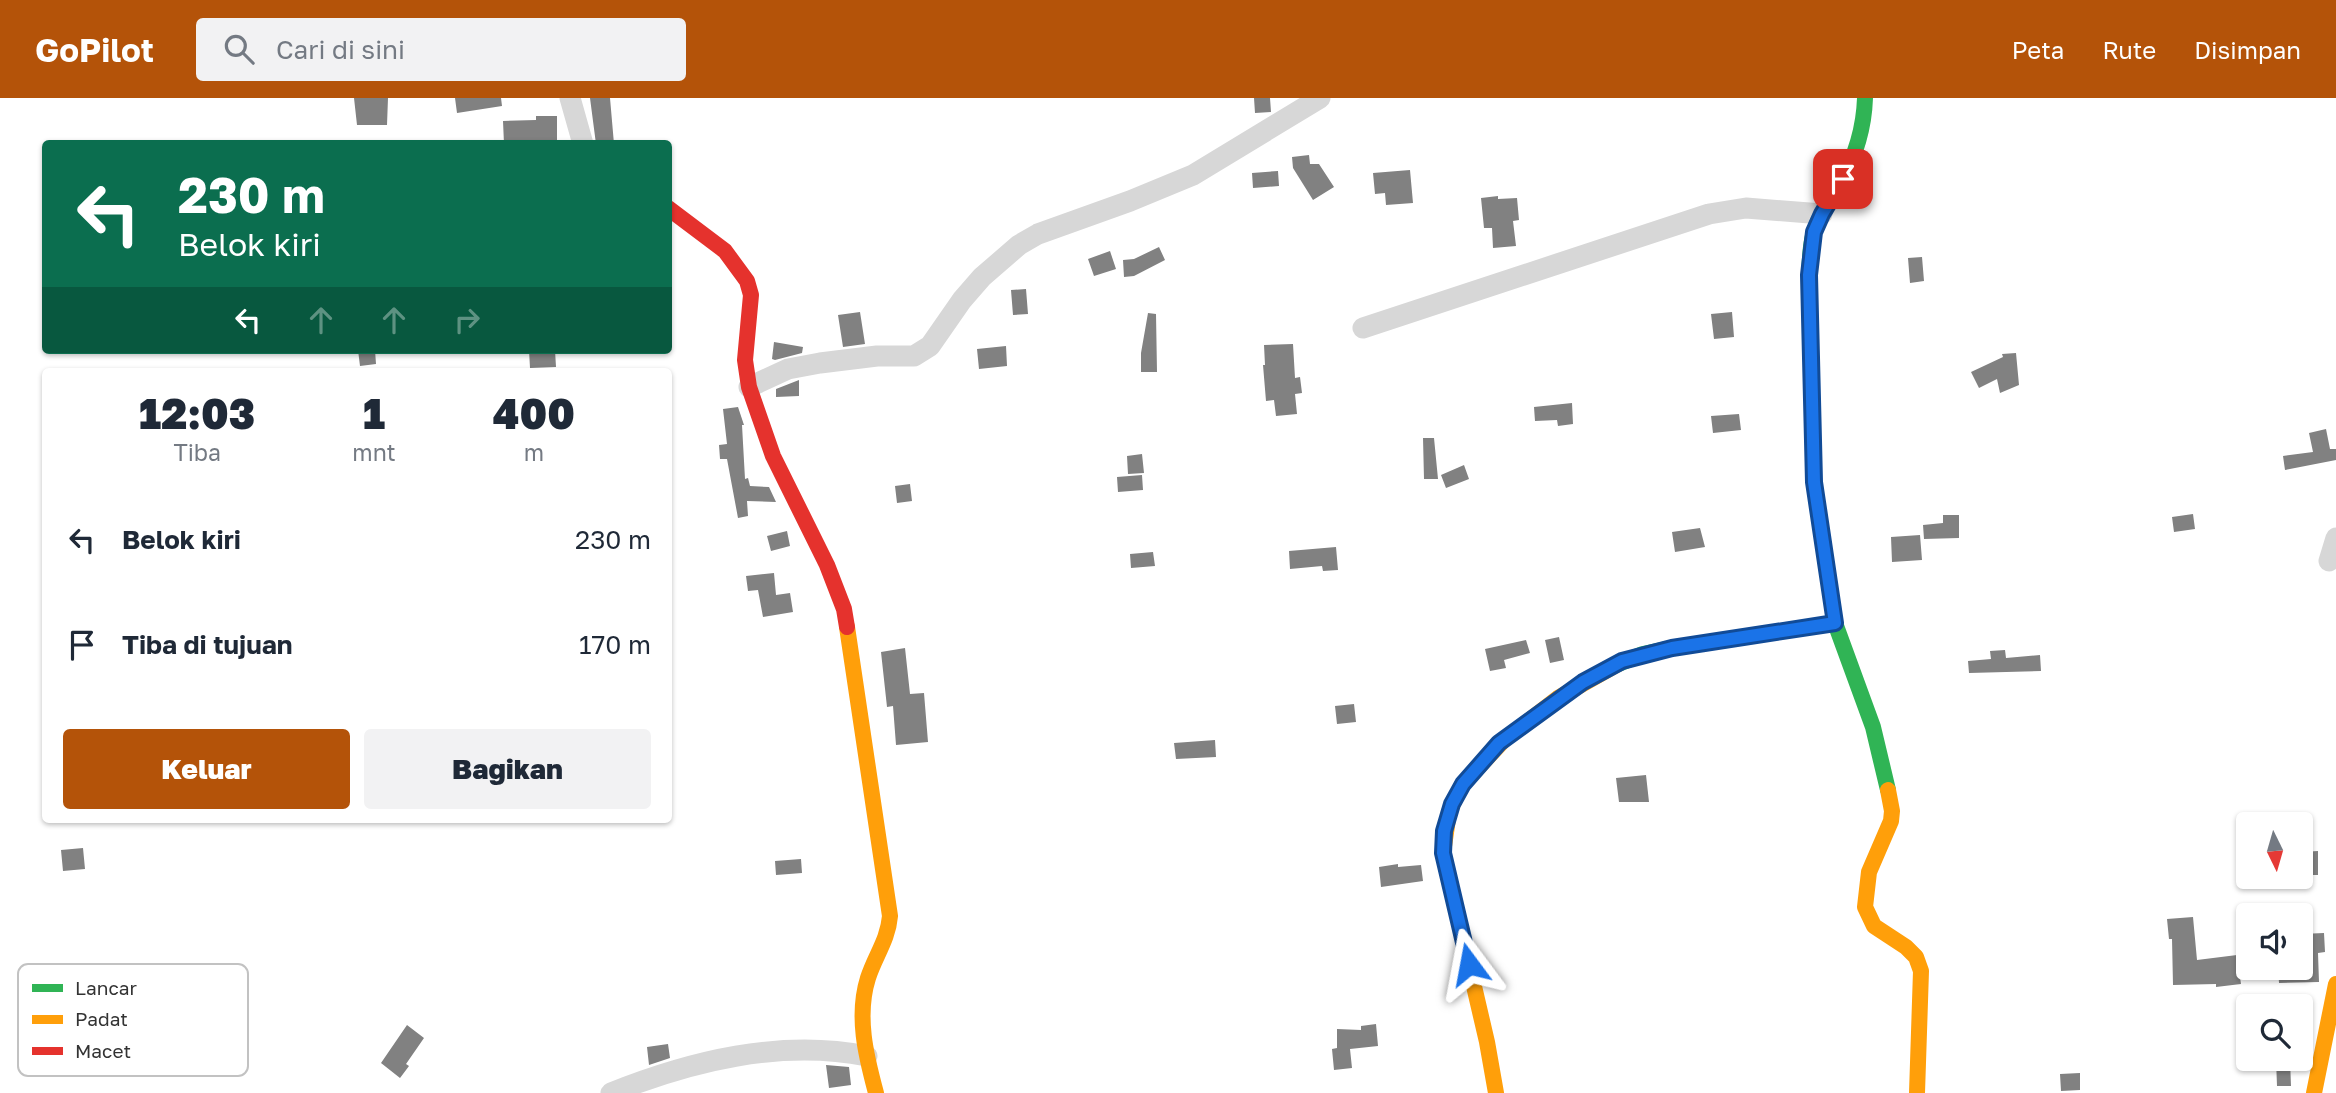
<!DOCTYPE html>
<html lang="id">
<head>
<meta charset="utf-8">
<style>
	body { margin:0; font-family:"Golos Text",sans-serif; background:#f2f2f3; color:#1f2937; height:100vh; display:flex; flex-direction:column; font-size:26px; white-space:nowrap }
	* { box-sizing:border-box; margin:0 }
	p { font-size:23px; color:#747a83 }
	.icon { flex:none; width:38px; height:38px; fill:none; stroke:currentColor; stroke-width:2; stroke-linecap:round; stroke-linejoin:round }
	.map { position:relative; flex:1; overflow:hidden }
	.side { position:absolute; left:42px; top:270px; width:630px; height:455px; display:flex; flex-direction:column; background:#fff; border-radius:7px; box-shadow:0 2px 5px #0004 }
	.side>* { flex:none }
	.banner { position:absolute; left:42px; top:42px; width:630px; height:214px; border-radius:7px; box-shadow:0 2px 5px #0004; background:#0b6e4f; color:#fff; overflow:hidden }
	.needle { width:46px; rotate:175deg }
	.fabs { position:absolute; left:2236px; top:714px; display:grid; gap:14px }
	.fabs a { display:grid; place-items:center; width:77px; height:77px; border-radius:7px; background:#fff; box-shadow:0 2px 5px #0004; font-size:35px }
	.pin { position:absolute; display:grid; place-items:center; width:60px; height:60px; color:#fff; margin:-30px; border-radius:14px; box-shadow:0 4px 10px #0006 }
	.me { position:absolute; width:77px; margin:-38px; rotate:347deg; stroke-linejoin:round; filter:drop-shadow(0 0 5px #0008) }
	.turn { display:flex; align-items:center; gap:24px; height:147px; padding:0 21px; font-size:32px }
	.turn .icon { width:91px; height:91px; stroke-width:2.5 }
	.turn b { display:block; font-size:49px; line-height:60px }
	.lanes { display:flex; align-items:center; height:66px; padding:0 21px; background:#0003; justify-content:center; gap:35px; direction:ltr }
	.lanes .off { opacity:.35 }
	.eta { display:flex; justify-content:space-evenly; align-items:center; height:119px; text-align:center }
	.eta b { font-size:42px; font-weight:800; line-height:49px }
	.button { display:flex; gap:14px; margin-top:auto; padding:14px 21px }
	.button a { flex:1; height:80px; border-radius:7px; background:#b45309; color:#fff; font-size:28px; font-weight:800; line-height:80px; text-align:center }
	.button a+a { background:#f2f2f3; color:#1f2937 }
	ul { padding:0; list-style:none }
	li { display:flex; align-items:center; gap:21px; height:105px; padding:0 21px }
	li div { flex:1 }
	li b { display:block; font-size:26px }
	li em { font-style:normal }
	header { display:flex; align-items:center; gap:42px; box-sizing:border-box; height:98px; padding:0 35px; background:#b45309; color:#fff }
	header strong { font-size:33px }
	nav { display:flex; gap:38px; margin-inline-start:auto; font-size:24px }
	.search { width:490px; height:63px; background:#f2f2f3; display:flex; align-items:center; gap:18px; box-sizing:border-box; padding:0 24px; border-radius:7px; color:#747a83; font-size:26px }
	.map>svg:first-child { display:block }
	.building { fill:#818181 }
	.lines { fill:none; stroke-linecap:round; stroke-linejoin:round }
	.street { stroke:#d7d7d7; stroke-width:21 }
	.fast { stroke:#30b455; stroke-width:16 }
	.slow { stroke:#ff9f0a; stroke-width:16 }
	.jam { stroke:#e5322d; stroke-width:16 }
	.route-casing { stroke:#114b97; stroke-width:18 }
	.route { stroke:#1a73e8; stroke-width:12 }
	.key { fill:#fff; stroke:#c2c2c2; stroke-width:2 }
	.key-label { font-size:19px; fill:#333 }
</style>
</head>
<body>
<header>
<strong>GoPilot</strong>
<div class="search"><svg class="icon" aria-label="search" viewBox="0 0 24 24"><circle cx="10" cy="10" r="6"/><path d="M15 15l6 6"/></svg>Cari di sini</div>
<nav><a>Peta</a><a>Rute</a><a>Disimpan</a></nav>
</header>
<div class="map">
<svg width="2336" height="995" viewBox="0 0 2336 995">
	<rect width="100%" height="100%" fill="#fff"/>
	<path class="building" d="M 354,0 L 388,0 L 387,27 L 357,27 Z
		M 455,0 L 501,0 L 502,8 L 457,15 Z
		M 590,0 L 610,0 L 614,46 L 596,46 Z
		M 1254,0 L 1270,0 L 1271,14 L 1255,15 Z
		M 536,18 L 557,18 L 557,46 L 504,46 L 503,23 L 536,22 Z
		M 1309,57 L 1310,66 L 1319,66 L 1334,89 L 1313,102 L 1293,70 L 1292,59 Z
		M 1410,72 L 1413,105 L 1386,107 L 1385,95 L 1375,96 L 1373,75 Z
		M 1278,73 L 1279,88 L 1253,90 L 1252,75 Z
		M 1498,98 L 1498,101 L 1517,100 L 1519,122 L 1513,123 L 1516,148 L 1493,150 L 1492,130 L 1484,130 L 1481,100 Z
		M 1159,149 L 1165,162 L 1134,178 L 1124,179 L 1123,162 L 1134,161 Z
		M 1110,153 L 1116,171 L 1094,178 L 1088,161 Z
		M 1922,159 L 1924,183 L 1910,185 L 1908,160 Z
		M 1026,191 L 1028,216 L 1013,217 L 1011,192 Z
		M 860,214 L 865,246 L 843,249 L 838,217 Z
		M 1732,214 L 1734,239 L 1714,241 L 1711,216 Z
		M 1148,215 L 1156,216 L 1157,274 L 1141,274 L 1141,255 Z
		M 774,244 L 803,249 L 802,255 L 775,262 L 772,261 Z
		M 1293,246 L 1295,280 L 1300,279 L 1302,295 L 1295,296 L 1297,316 L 1276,318 L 1274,302 L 1266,303 L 1263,267 L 1265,267 L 1264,247 Z
		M 1006,248 L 1007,268 L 979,271 L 977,251 Z
		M 358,252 L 375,252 L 376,266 L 360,268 Z
		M 529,252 L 555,252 L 556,269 L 530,270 Z
		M 2016,255 L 2019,287 L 2000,295 L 1997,281 L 1979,290 L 1971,274 L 2003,259 L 2002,256 Z
		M 799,282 L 799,298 L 776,299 L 776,291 Z
		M 1572,305 L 1573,326 L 1558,328 L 1557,322 L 1535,323 L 1534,309 Z
		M 738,309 L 744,327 L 742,327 L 745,381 L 748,380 L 750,388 L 769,389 L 776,404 L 747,403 L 748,418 L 738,420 L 727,361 L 720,361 L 719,347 L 727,346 L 723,311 Z
		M 1739,316 L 1741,332 L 1713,335 L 1711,318 Z
		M 2326,331 L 2330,351 L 2336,351 L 2336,362 L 2285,372 L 2283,358 L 2313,354 L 2309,335 Z
		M 1423,340 L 1434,340 L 1438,381 L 1424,381 Z
		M 1142,356 L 1144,375 L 1128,376 L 1127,358 Z
		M 1464,367 L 1469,381 L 1446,390 L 1441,377 Z
		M 1142,377 L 1143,392 L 1118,394 L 1117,379 Z
		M 910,386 L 912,403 L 897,405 L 895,388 Z
		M 2193,416 L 2195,431 L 2174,434 L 2172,419 Z
		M 1943,417 L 1959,417 L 1959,440 L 1924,441 L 1923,427 L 1943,425 Z
		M 1700,430 L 1705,449 L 1675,454 L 1672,434 Z
		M 787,433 L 790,448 L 771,453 L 767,438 Z
		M 1920,437 L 1922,462 L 1892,464 L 1891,439 Z
		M 1336,449 L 1338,472 L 1323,473 L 1322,468 L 1290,471 L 1289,453 Z
		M 1153,454 L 1155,468 L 1131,470 L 1130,456 Z
		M 774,475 L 776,497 L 790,495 L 793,514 L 763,519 L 758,492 L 748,493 L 746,478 Z
		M 1559,539 L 1564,562 L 1550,565 L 1545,542 Z
		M 1526,542 L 1530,555 L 1504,562 L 1506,570 L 1490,573 L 1485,551 Z
		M 905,550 L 910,596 L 924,595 L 928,644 L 896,647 L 893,608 L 887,609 L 881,554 Z
		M 2005,552 L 2006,560 L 2040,557 L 2041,573 L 1969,575 L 1968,563 L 1991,561 L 1990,553 Z
		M 1354,606 L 1356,624 L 1337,626 L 1335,608 Z
		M 1215,642 L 1216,659 L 1176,661 L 1174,645 Z
		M 1646,677 L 1649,704 L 1619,704 L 1616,680 Z
		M 83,750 L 85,771 L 63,773 L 61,752 Z
		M 2318,753 L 2318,777 L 2301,777 L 2301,754 Z
		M 801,761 L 802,775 L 776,777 L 775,763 Z
		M 1398,766 L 1398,769 L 1421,767 L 1423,783 L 1381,789 L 1379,769 Z
		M 2193,819 L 2197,862 L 2237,857 L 2241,886 L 2216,889 L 2216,886 L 2173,887 L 2172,841 L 2169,841 L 2167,821 Z
		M 2324,835 L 2325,854 L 2318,855 L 2319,884 L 2279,885 L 2278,870 L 2301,870 L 2301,836 Z
		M 1376,926 L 1378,948 L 1350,951 L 1352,970 L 1334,972 L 1332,951 L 1337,950 L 1337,931 L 1361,932 L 1361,928 Z
		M 407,927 L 424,940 L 406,966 L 409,968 L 400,980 L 381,965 Z
		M 668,946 L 670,960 L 649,967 L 647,949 Z
		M 2276,961 L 2290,961 L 2291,988 L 2277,988 Z
		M 826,967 L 849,969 L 851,987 L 829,990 Z
		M 2080,975 L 2080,992 L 2061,993 L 2060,976 Z"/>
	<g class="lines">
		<path class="street" d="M 570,0 L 583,46
			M 1363,230 L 1709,116 L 1746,110 L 1822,116
			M 749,289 L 788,271 L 820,265 L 877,258 L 914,258 L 930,248 L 962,202 L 982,179 L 1019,147 L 1038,136 L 1130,103 L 1193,77 L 1320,0
			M 2329,463 L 2336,440
			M 611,995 C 691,963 780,941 867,958"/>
		<path class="fast" d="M 1865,0 C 1864,31 1856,57 1841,84 C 1833,99 1822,112 1816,128 C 1810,143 1810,161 1809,177 L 1814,385 L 1835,525 L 1873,629 L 1888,692
			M 1618,566 L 1643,556 L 1671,550 L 1835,525"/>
		<path class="slow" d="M 847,529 L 890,818 C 888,842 875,858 868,880 C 856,918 866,958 876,995
			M 1888,692 L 1892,713 L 1891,723 L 1869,774 L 1865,809 L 1874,828 L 1906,849 L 1916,859 L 1921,873 L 1917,995
			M 1496,995 L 1487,944 L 1443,755 L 1449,714 L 1462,687 L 1504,642 L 1558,600 L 1618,566
			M 2314,995 L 2336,886"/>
		<path class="jam" d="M 668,110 L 725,153 L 747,183 L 751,197 L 745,262 L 749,289 L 773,358 L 827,467 L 844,511 L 847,529"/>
	</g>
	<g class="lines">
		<defs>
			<path id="route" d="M 1469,866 L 1443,755 L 1444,733 L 1452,706 L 1463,686 L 1499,645 L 1583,584 L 1622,563 L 1672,550 L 1835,525 L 1814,384 L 1809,177 L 1814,134 L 1822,116 L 1843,81"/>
		</defs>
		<use href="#route" class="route-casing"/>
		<use href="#route" class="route"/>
	</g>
	<rect x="18" y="866" width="230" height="112" rx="10" class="key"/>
	<rect x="32" y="886" width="31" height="8" fill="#30b455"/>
	<rect x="32" y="917" width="31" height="9" fill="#ff9f0a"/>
	<rect x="32" y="949" width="31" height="8" fill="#e5322d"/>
	<g class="key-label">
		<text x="75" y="897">Lancar</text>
		<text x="75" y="928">Padat</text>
		<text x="75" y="960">Macet</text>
	</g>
</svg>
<div class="fabs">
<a><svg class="needle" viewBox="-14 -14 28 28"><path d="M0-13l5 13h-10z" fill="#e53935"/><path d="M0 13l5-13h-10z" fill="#747a83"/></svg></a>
<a><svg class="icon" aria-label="sound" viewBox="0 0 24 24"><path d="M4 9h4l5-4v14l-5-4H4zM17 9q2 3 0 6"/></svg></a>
<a><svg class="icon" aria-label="search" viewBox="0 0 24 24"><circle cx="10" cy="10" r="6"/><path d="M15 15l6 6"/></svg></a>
</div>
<div class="pin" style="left:1843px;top:81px;background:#d93025"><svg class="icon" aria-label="arrive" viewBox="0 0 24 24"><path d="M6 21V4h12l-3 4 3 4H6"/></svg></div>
<svg class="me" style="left:1469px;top:866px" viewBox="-20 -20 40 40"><path d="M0-17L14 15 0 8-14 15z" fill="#1a73e8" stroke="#fff" stroke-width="4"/></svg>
<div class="banner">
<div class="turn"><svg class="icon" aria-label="left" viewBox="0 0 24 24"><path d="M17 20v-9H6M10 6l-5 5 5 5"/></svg><div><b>230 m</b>Belok kiri</div></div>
<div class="lanes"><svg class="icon" aria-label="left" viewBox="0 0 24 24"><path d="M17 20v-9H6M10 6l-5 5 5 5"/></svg><svg class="icon off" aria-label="ahead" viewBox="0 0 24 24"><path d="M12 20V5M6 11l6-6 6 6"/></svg><svg class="icon off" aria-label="ahead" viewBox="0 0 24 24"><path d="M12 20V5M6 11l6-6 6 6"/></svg><svg class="icon off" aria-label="right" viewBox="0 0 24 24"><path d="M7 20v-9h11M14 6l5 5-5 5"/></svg></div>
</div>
<section class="side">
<div class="eta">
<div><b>12:03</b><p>Tiba</p></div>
<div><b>1</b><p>mnt</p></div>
<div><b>400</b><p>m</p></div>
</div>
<ul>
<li><svg class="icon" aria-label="left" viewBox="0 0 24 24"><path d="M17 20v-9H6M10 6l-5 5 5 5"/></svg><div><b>Belok kiri</b></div><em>230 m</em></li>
<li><svg class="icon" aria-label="arrive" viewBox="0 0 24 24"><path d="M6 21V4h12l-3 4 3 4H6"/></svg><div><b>Tiba di tujuan</b></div><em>170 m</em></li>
</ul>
<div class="button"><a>Keluar</a><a>Bagikan</a></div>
</section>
</div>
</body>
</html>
